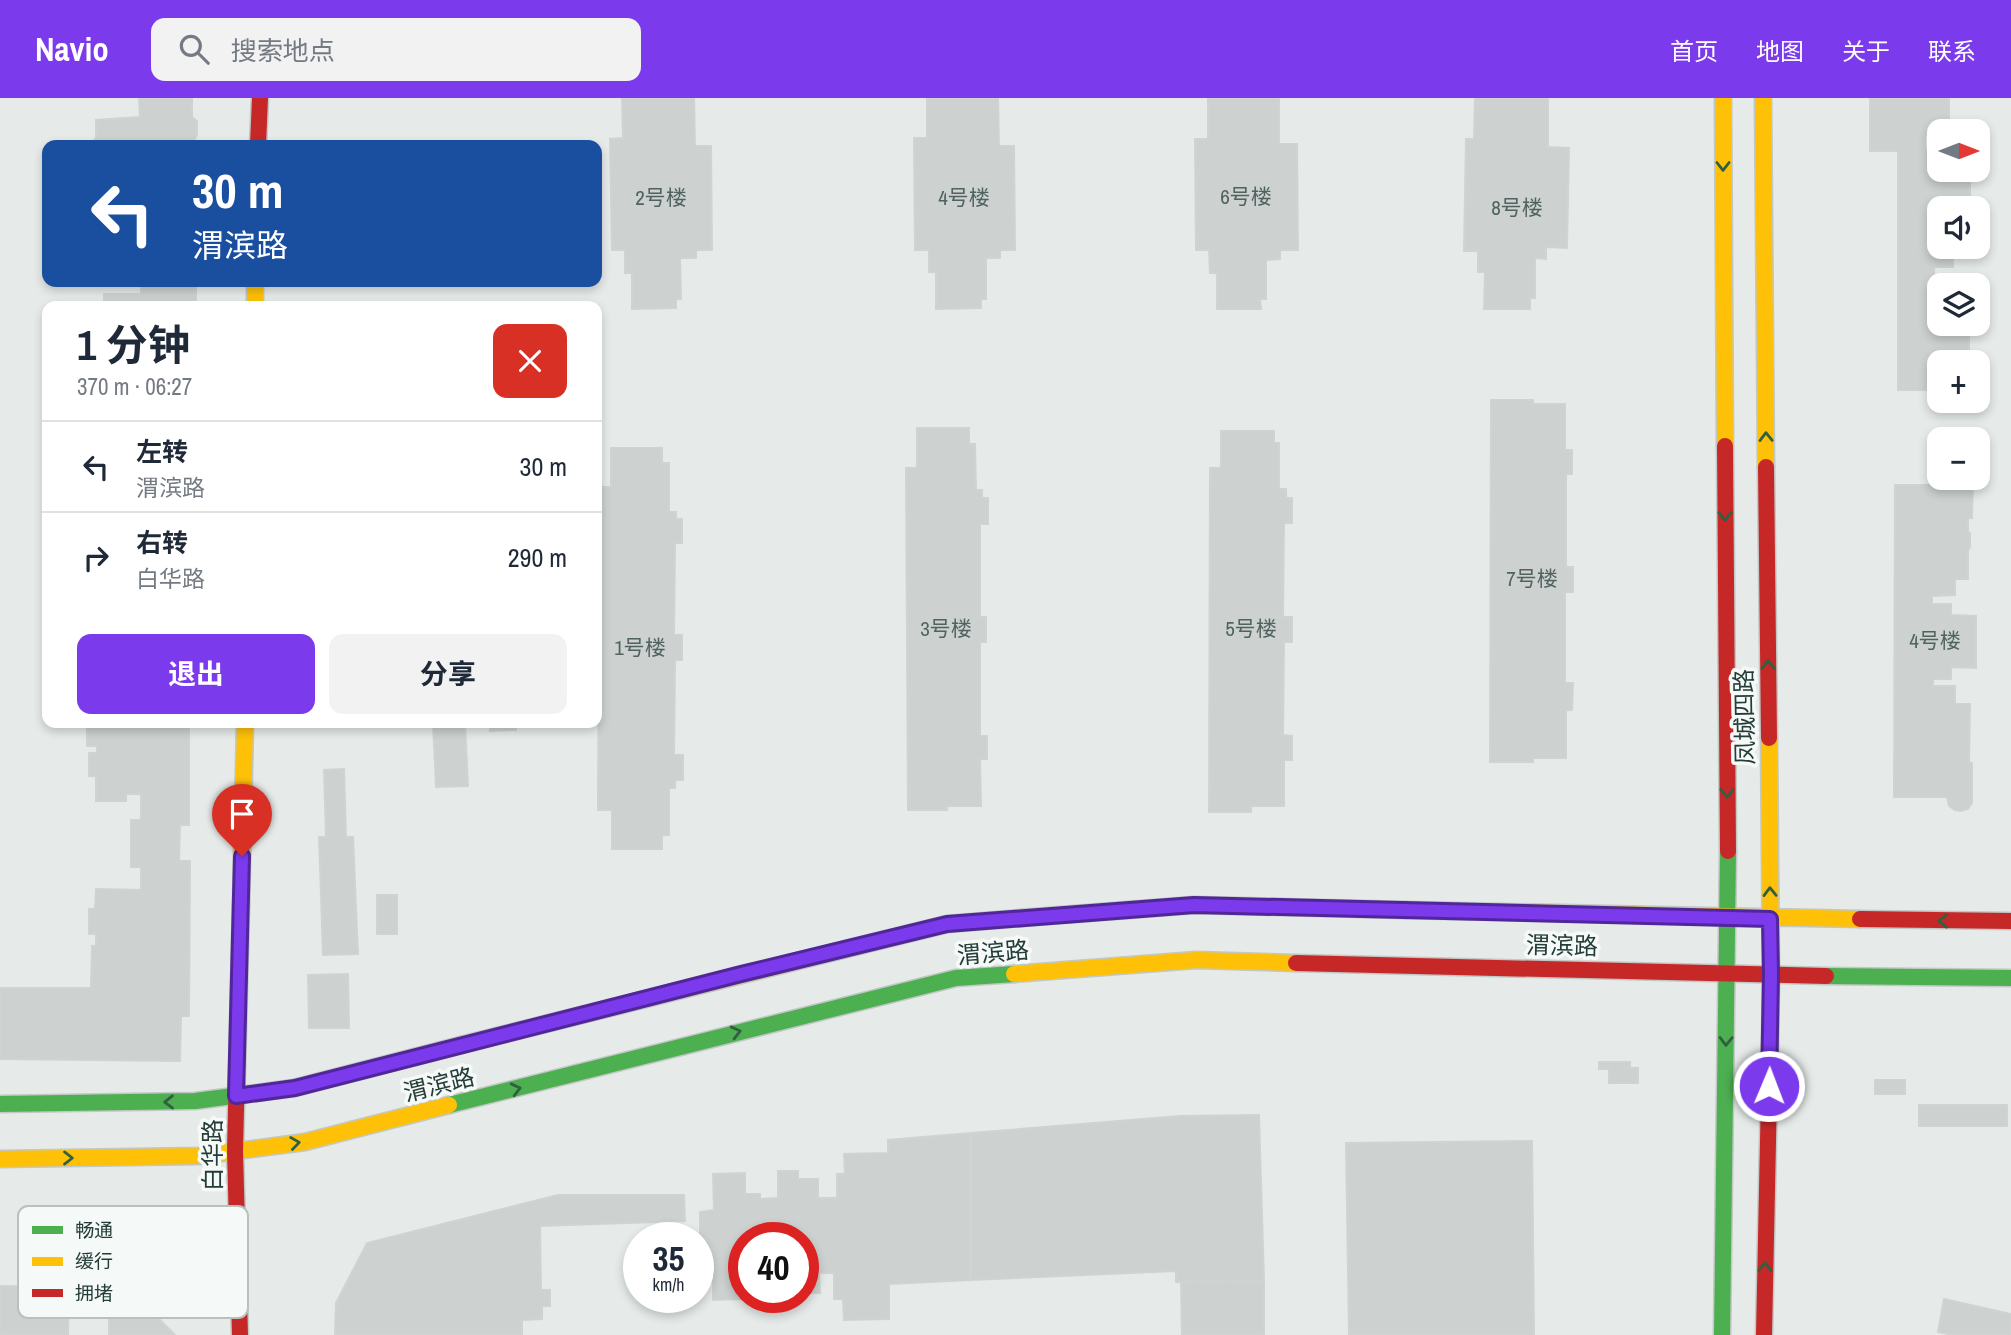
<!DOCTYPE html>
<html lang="zh">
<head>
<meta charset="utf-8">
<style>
	body { margin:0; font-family:"Archivo Narrow","Noto Sans SC",sans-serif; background:#f2f2f3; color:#1f2937; height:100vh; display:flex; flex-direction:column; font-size:26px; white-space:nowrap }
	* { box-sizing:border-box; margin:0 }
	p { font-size:23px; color:#747a83 }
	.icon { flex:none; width:38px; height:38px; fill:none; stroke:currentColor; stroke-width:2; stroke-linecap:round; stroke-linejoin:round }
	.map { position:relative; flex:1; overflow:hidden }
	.sheet { position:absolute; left:42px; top:203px; width:560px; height:427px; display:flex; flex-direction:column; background:#fff; border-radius:14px; box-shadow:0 4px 10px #0003 }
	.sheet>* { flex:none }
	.top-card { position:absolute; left:42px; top:42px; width:560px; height:147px; border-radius:14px; box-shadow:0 4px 10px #0003; background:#1a4fa0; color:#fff; overflow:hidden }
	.needle { width:46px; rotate:90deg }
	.tools { position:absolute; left:1927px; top:21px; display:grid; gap:14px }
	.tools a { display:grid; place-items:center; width:63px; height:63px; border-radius:14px; background:#fff; box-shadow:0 4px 10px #0003; font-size:35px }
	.speed { position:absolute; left:623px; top:1124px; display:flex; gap:14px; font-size:35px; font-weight:700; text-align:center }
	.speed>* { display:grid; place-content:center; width:91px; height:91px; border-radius:50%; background:#fff; box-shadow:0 4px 10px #0003; line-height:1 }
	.speed small { font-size:18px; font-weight:400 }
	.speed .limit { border:10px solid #d22; background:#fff; color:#111 }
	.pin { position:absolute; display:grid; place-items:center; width:60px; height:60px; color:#fff; margin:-72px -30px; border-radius:50% 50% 50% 0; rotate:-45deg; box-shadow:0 0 7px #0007 }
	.pin .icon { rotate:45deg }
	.me { position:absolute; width:77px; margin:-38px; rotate:1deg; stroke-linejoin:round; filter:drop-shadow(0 0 5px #0008) }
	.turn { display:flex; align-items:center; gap:24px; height:147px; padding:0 35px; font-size:32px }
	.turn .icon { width:91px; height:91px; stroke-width:2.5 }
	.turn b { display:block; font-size:49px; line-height:60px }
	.round { display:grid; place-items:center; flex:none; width:74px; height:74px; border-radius:14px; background:#f2f2f3 }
	.overview { display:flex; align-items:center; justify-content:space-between; height:119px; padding:0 35px }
	h1 { font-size:42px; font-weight:700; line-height:52px }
	.primary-button { display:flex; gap:14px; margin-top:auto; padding:14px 35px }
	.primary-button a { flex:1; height:80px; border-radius:14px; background:#7c3aed; color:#fff; font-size:28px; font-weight:700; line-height:80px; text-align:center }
	.primary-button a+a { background:#f2f2f3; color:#1f2937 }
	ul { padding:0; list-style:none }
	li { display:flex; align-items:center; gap:21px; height:91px; padding:0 35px; border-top:2px solid #e0e1e3 }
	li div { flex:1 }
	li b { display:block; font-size:26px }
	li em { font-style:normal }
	header { display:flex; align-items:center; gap:42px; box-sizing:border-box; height:98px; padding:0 35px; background:#7c3aed; color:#fff }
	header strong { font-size:33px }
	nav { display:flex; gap:38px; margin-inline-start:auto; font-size:24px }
	.search { width:490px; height:63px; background:#f2f2f3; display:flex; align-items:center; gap:18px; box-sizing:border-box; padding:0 24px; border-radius:14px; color:#747a83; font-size:26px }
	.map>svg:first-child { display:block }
	.building { fill:#cdd2d0; stroke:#cfd4d2; stroke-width:2 }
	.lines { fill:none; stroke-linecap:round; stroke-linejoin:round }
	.fast-casing { stroke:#c2c8c6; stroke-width:19 }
	.slow-casing { stroke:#c2c8c6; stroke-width:19 }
	.jam-casing { stroke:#c2c8c6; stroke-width:19 }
	.fast { stroke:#4caf50; stroke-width:16 }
	.slow { stroke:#ffc107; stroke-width:16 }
	.jam { stroke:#c62828; stroke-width:16 }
	.oneway { stroke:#315f40 }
	.route-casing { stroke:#51269a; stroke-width:18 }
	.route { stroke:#7c3aed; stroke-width:12 }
	.labels { text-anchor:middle; stroke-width:7; stroke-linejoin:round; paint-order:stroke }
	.number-label { font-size:21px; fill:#506360 }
	.street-label { font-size:24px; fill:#253d39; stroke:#f5f9f7 }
	.key { fill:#f5f9f7; stroke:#b7c1be; stroke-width:2 }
	.key-label { font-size:19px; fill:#253d39 }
</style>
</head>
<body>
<header>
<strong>Navio</strong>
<div class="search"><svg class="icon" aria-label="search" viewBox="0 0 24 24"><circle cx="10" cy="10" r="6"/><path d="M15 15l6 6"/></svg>搜索地点</div>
<nav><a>首页</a><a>地图</a><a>关于</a><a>联系</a></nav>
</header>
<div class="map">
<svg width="2011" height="1237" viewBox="0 0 2011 1237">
	<rect width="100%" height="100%" fill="#e6ebe9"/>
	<path class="building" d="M 139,0 L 192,0 L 192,19 L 197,23 L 197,37 L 192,47 L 90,47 L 96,40 L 96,22 L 140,19 Z
		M 622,0 L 694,0 L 695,48 L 711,48 L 712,152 L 696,152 L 696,160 L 680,160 L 681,201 L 676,201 L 676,210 L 632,211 L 632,175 L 625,175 L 625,152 L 612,152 L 610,41 L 623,40 Z
		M 927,0 L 998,0 L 999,48 L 1014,48 L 1015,152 L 1000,152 L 1000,160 L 986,160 L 986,201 L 981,201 L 981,210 L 936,211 L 936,174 L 929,174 L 929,152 L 915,152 L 914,40 L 927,40 Z
		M 1208,0 L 1279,0 L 1279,46 L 1297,46 L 1298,152 L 1280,152 L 1280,161 L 1266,162 L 1266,201 L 1260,201 L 1261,211 L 1217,211 L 1217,175 L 1210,175 L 1209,152 L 1196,152 L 1195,41 L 1208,41 Z
		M 1475,0 L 1548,0 L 1548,49 L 1569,50 L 1567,150 L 1546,149 L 1546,161 L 1535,160 L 1535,200 L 1530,200 L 1530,211 L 1484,211 L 1485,174 L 1478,174 L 1478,153 L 1464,153 L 1466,41 L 1474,41 Z
		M 1870,0 L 1949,0 L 1949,33 L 1939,33 L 1939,37 L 1925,37 L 1925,51 L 1935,52 L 1935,59 L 1939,59 L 1939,72 L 1955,72 L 1955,78 L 1970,78 L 1970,110 L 1939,110 L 1939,149 L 1970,149 L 1970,152 L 1953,152 L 1953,169 L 1934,169 L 1934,180 L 1954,180 L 1954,187 L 1939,187 L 1939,226 L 1969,226 L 1969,258 L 1972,258 L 1972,264 L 1939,264 L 1939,292 L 1898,292 L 1898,53 L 1870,53 Z
		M 128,184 L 196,184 L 196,208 L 104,208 L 104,196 L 141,196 L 141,187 L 128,187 Z
		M 1491,302 L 1533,302 L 1533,306 L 1565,306 L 1565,352 L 1572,352 L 1572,376 L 1566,376 L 1566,469 L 1573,469 L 1573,494 L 1565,494 L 1565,585 L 1573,585 L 1572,612 L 1566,612 L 1566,660 L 1533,660 L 1533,664 L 1490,664 Z
		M 917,330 L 969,330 L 969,346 L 975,346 L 976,392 L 982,392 L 982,400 L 988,400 L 988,426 L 980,426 L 980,519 L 986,519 L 986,544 L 980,544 L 980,638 L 987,638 L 987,661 L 980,661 L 981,708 L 947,708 L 947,712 L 908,712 L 906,370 L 917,370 Z
		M 1221,333 L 1274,333 L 1274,345 L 1279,345 L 1279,391 L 1286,391 L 1286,400 L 1292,400 L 1292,425 L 1284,425 L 1283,519 L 1292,519 L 1292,544 L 1284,544 L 1283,637 L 1292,638 L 1292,662 L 1284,662 L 1284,708 L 1251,708 L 1251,714 L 1209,714 L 1210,370 L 1221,370 Z
		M 611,350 L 662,350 L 662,365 L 669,365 L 669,414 L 676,414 L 676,421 L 682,421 L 682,445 L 675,445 L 674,537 L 682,537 L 682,562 L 675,562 L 674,657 L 683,657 L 683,682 L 675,682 L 675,690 L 669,690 L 669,737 L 662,737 L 662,751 L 612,751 L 612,712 L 598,712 L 599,389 L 611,389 Z
		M 1950,380 L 1973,380 L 1972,420 L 1968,420 L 1968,434 L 1970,435 L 1970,450 L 1968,451 L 1968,481 L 1955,481 L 1955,497 L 1932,498 L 1932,506 L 1951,506 L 1951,517 L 1976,518 L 1976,570 L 1951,569 L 1951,581 L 1933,581 L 1933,588 L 1955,588 L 1955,606 L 1970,606 L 1969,665 L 1972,665 L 1972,705 L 1968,711 L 1961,713 L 1955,712 L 1949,708 L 1947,699 L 1894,699 L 1895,387 L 1951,387 Z
		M 87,625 L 189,625 L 189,727 L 180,727 L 179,763 L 190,763 L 189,918 L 181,918 L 180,963 L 0,961 L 0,890 L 91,890 L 92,848 L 96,848 L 96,836 L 89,836 L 89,811 L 95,811 L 96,791 L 141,792 L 141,769 L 131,769 L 131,722 L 141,722 L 141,696 L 126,696 L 126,703 L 96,703 L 96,678 L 89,678 L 89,655 L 97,655 L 97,648 L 87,648 Z
		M 433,625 L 465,625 L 468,688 L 436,689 Z
		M 490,625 L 516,625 L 516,632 L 490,633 Z
		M 344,671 L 346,739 L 353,739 L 358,856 L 323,857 L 319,739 L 326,739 L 324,672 Z
		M 377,797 L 397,797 L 397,836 L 377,836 Z
		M 348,876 L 349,930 L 309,930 L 308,877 Z
		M 1599,964 L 1630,964 L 1630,970 L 1638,970 L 1638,985 L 1609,985 L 1609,971 L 1599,971 Z
		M 1875,982 L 1905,982 L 1905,996 L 1875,996 Z
		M 1919,1007 L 2007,1007 L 2007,1028 L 1919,1028 Z
		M 1259,1017 L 1264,1183 L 1176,1184 L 1176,1173 L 971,1182 L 971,1035 L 1180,1018 Z
		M 970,1035 L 970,1182 L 889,1186 L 889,1221 L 844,1222 L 843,1201 L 834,1201 L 834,1175 L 819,1175 L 820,1195 L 803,1195 L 803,1139 L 744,1139 L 743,1201 L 713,1202 L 713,1164 L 712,1162 L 702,1162 L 700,1155 L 700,1114 L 714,1112 L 713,1076 L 745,1075 L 745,1096 L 760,1096 L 760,1101 L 778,1100 L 778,1073 L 798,1073 L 798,1081 L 818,1081 L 818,1100 L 837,1100 L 837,1076 L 845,1076 L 844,1056 L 888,1055 L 888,1042 Z
		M 1532,1043 L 1534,1237 L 1349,1237 L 1346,1045 Z
		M 558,1097 L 684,1097 L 685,1123 L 540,1128 L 541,1192 L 550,1192 L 550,1208 L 542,1208 L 542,1221 L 522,1222 L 522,1237 L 335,1237 L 336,1205 L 367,1145 Z
		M 1264,1183 L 1264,1237 L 1182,1237 L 1181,1184 Z
		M 0,1188 L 69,1189 L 68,1237 L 0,1237 Z
		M 1944,1201 L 2011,1216 L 2011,1237 L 1953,1237 L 1938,1234 Z
		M 109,1207 L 147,1209 L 175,1237 L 109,1237 Z"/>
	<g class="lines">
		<defs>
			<path id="fast" d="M 1826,878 L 2011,880
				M 0,1006 L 195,1003 L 294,990 L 461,947
				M 449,1007 L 956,880 L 1014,876
				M 1722,1237 L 1728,753"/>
			<path id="slow" d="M 1723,0 L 1725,348
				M 1763,0 L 1766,369
				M 255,184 L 255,208
				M 1769,640 L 1771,877 L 1770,946
				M 241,807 L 245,625
				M 1406,812 L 1860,821
				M 1014,876 L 1196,862 L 1296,865
				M 461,947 L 947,826 L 1021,820
				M 0,1061 L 199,1058 L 305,1044 L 449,1007"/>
			<path id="jam" d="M 258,47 L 260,0
				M 1725,348 L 1728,753
				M 1766,369 L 1769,640
				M 1021,820 L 1194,807 L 1406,812
				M 1860,821 L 2011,823
				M 1296,865 L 1826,878
				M 240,1237 L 235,1053 L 241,807
				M 1764,1237 L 1770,946"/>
		</defs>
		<use href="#fast" class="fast-casing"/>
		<use href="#slow" class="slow-casing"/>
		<use href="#jam" class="jam-casing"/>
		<use href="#fast" class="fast"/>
		<use href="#slow" class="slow"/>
		<use href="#jam" class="jam"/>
	</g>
	<defs><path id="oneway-chevron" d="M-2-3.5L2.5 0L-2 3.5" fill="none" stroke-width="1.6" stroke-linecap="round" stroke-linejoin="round" transform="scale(1.75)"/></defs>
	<g class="oneway">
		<use href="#oneway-chevron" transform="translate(1723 68) rotate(90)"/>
		<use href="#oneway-chevron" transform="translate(1766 339) rotate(-91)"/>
		<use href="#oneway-chevron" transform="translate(1725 418) rotate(90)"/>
		<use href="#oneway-chevron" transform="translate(1768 567) rotate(-91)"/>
		<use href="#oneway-chevron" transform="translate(1727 695) rotate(90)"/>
		<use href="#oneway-chevron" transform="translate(1770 794) rotate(-91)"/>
		<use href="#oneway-chevron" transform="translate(1943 823) rotate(-179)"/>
		<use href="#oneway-chevron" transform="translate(736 934) rotate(-14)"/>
		<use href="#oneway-chevron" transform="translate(1726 943) rotate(91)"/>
		<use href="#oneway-chevron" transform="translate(516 991) rotate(-14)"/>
		<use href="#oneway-chevron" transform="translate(169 1004) rotate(179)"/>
		<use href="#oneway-chevron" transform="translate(295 1045) rotate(-8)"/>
		<use href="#oneway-chevron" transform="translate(68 1060)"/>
		<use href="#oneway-chevron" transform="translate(1765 1169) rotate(-89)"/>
	</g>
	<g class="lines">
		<defs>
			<path id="route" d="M 242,758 L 236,998 L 295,990 L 741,876 L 947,826 L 1194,807 L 1770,821 L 1771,877 L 1769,988"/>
		</defs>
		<use href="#route" class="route-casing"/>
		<use href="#route" class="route"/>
	</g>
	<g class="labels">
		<g class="number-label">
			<text x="1246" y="106">6号楼</text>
			<text x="661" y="107">2号楼</text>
			<text x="964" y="107">4号楼</text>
			<text x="1517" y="117">8号楼</text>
			<text x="1532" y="488">7号楼</text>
			<text x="946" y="538">3号楼</text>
			<text x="1251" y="538">5号楼</text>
			<text x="1935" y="550">4号楼</text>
			<text x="640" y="557">1号楼</text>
		</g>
		<g class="street-label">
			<text transform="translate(1745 619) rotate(-91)" y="8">凤城四路</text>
			<text transform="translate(1562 848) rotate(1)" y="8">渭滨路</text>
			<text transform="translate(993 855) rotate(-5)" y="8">渭滨路</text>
			<text transform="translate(439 987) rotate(-14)" y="8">渭滨路</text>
			<text transform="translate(213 1057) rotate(-90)" y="8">白华路</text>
		</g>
	</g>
	<rect x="18" y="1108" width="230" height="112" rx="10" class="key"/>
	<rect x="32" y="1128" width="31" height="8" fill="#4caf50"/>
	<rect x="32" y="1159" width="31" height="9" fill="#ffc107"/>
	<rect x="32" y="1191" width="31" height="8" fill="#c62828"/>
	<g class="key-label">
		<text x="75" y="1139">畅通</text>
		<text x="75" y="1170">缓行</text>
		<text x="75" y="1202">拥堵</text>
	</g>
</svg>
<div class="tools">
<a><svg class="needle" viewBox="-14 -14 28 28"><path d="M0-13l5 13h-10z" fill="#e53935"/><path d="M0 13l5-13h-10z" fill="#747a83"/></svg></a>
<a><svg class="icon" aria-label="sound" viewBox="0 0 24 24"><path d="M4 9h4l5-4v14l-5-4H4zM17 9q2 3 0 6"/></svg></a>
<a><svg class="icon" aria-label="layers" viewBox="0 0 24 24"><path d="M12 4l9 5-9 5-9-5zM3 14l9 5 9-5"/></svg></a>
<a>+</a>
<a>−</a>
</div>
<div class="speed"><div>35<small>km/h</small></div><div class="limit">40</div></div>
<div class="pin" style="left:242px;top:758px;background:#d93025"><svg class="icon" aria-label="arrive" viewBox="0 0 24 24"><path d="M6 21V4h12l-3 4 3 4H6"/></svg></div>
<svg class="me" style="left:1769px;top:988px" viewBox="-20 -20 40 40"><circle r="17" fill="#7c3aed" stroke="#fff" stroke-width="3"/><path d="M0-11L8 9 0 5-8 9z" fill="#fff"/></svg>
<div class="top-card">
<div class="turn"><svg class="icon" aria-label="left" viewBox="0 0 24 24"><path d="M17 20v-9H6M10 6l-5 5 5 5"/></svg><div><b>30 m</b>渭滨路</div></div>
</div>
<section class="sheet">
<div class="overview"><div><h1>1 分钟</h1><p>370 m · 06:27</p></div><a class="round" style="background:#d93025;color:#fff"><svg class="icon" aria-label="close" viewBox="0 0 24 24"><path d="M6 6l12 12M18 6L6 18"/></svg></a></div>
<ul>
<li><svg class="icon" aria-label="left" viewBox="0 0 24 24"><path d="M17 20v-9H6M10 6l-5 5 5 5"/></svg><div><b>左转</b><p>渭滨路</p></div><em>30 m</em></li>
<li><svg class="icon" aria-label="right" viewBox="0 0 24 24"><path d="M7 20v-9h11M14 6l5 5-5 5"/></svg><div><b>右转</b><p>白华路</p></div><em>290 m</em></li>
</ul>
<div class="primary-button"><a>退出</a><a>分享</a></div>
</section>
</div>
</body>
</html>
